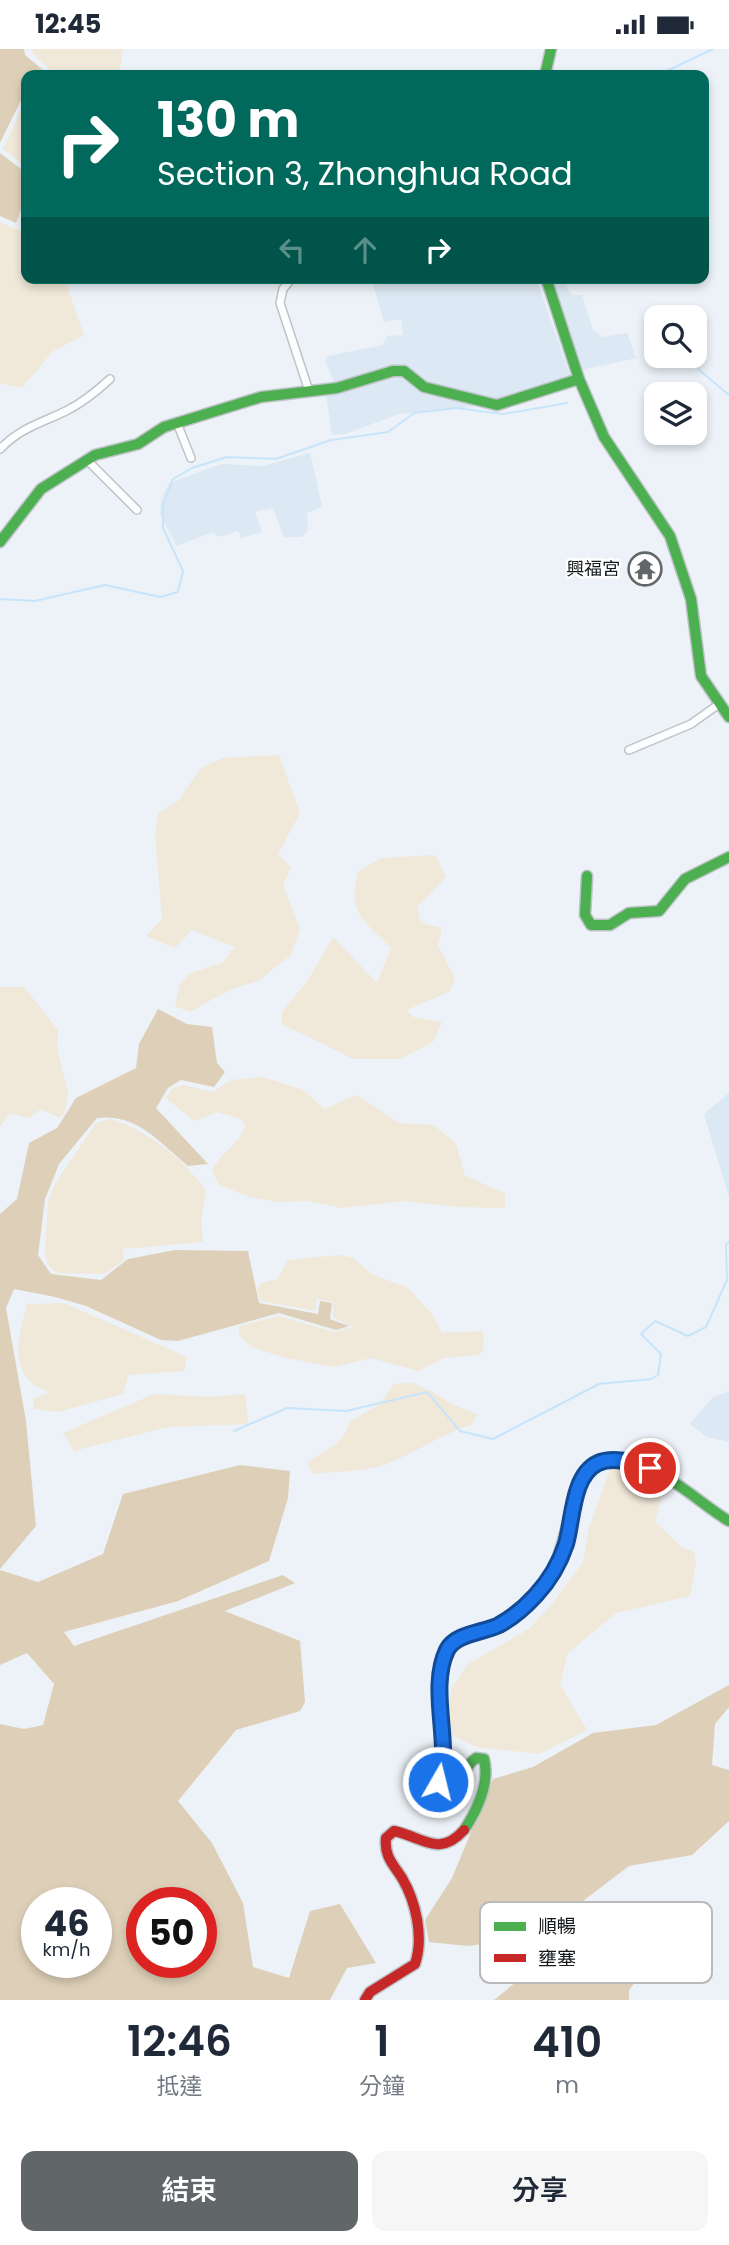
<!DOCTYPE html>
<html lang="zh-TW">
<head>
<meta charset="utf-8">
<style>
	body { margin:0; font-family:Poppins,"Noto Sans TC",sans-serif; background:#f6f6f7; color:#1f2937; height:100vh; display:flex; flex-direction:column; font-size:26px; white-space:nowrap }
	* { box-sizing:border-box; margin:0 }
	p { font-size:23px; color:#747a83 }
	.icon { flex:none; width:38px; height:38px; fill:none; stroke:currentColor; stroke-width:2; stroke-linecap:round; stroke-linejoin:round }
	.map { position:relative; height:1951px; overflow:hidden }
	.side { display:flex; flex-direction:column; background:#fff; flex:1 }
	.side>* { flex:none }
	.banner { position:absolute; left:21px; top:21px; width:688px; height:214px; border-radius:14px; box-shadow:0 4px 10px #0003; background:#00695c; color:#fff; overflow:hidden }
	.buttons { position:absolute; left:644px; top:256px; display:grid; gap:14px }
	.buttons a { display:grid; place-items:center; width:63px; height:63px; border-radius:14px; background:#fff; box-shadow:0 4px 10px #0003; font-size:35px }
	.speed { position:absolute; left:21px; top:1838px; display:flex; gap:14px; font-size:35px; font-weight:700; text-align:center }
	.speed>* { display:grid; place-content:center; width:91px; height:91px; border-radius:50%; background:#fff; box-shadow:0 4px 10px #0003; line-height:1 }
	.speed small { font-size:18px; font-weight:400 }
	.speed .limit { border:10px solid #d22; background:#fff; color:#111 }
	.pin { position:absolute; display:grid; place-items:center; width:60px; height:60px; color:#fff; margin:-30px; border:4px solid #fff; border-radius:50%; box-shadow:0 2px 7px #0007 }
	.me { position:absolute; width:77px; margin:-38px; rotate:8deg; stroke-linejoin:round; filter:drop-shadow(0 0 5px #0008) }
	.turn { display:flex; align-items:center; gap:24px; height:147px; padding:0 21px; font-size:32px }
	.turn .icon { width:91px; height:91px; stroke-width:2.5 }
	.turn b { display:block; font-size:49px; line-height:60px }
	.lanes { display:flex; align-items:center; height:66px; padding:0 21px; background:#0003; justify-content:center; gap:35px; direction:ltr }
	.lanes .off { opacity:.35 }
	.eta { display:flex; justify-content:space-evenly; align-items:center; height:119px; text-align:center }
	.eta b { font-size:42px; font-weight:600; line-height:49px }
	.action { display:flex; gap:14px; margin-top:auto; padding:14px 21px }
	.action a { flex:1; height:80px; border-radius:14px; background:#616669; color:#fff; font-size:28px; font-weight:600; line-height:80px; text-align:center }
	.action a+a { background:#f6f6f7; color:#1f2937 }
	.status { display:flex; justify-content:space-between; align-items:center; height:49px; padding:0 35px; background:#fff; direction:ltr }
	.status svg { height:19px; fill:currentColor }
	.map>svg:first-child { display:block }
	.built { fill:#dce8f3 }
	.green { fill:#f0e8d9 }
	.forest { fill:#ded0b8; fill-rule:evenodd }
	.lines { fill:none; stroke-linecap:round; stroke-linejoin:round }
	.stream { stroke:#c8e4fa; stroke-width:2 }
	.building { fill:#cbd6e0; stroke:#bcc0c4; stroke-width:2 }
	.street-casing { stroke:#bec3c7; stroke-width:10 }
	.fast-casing { stroke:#bec3c7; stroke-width:13 }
	.jam-casing { stroke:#bec3c7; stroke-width:13 }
	.street { stroke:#fcfdfe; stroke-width:7 }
	.fast { stroke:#4caf50; stroke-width:10 }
	.jam { stroke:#c62828; stroke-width:10 }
	.route-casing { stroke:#114b97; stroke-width:18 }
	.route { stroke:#1a73e8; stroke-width:12 }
	.labels { text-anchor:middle; stroke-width:5; stroke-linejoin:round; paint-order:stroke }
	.poi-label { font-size:18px; fill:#161a1d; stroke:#fff; text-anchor:end }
	.key { fill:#fff; stroke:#b9babb; stroke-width:2 }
	.key-label { font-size:19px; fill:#161a1d }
</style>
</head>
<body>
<div class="status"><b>12:45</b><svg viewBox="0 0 49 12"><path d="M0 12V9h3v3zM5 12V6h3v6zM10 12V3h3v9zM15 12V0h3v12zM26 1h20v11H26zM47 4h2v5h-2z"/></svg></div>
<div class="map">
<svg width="729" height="1951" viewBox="0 0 729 1951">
	<rect width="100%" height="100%" fill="#ecf2f7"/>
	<path class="built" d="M 371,229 L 536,229 L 571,329 L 506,352 L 483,347 L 473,358 L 399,365 L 345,385 L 332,386 L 326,346 L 336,337 L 325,312 L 328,307 L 383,296 L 387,287 L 403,286 L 401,270 L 384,273 Z
		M 552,229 L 563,229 L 571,246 L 582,246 L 593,281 L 603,288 L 627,284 L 636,309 L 582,321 Z
		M 310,404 L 322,457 L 307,464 L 308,482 L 301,488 L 284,488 L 273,459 L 255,463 L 262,483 L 241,489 L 238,482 L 219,488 L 212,483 L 177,497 L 160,465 L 161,451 L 169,434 L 221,415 L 263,417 Z
		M 729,1044 L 729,1148 L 704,1065 Z
		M 729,1342 L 729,1393 L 707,1388 L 690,1375 L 712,1349 Z"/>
	<path class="green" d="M 32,0 L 123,0 L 119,26 L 92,21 L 50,21 L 33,5 Z
		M 26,51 L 26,117 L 3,100 Z
		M 0,173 L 26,185 L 26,229 L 62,229 L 66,234 L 84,286 L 52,303 L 22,339 L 0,334 Z
		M 279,706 L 300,764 L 278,805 L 291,819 L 283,836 L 300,880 L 291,906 L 258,932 L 231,940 L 190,963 L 175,957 L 180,935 L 190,924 L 222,914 L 235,898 L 192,881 L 175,899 L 146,887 L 162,870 L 155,785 L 158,764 L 178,752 L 201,719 L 223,709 Z
		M 435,806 L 446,828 L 417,858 L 421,874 L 442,879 L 438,897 L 455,929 L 450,942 L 407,961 L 413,968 L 442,973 L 433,993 L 400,1010 L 353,1010 L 282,975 L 282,963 L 308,931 L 333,888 L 377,934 L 391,899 C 364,871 347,865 358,823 L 381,809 Z
		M 0,938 L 24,938 L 58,981 L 57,999 L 68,1043 L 65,1064 L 59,1069 L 41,1060 L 29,1069 L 10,1064 L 0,1078 Z
		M 263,1028 L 303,1041 L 324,1060 L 357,1046 L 399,1074 L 433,1076 L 456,1094 L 465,1127 L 505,1144 L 505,1159 L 457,1158 L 403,1152 L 342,1159 L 307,1152 L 277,1153 L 250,1148 L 219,1136 L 212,1121 C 221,1104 238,1096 245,1078 L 242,1070 L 217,1063 L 194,1072 L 166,1049 L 173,1039 L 184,1036 L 213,1043 L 231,1031 Z
		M 110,1070 C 147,1081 184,1110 206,1142 L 201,1172 L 203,1193 L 123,1200 L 124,1211 L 104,1225 L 57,1224 L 48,1216 L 45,1204 L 48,1153 L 55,1135 L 96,1074 Z
		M 340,1206 L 353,1209 L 372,1225 L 408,1239 L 432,1265 L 442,1284 L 483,1282 L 484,1300 L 478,1306 L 444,1309 L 419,1322 L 370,1309 L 334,1318 L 286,1309 L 251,1298 L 239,1285 L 239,1277 L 279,1267 L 334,1283 L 353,1278 L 333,1268 L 333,1253 L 317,1250 L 316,1262 L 261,1252 L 257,1242 L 261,1234 L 277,1230 L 288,1211 Z
		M 64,1254 L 187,1308 L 184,1322 L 128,1326 L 123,1345 L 58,1363 L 33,1360 L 34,1349 L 50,1344 C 44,1341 36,1338 31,1333 C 8,1312 22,1280 27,1255 Z
		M 412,1334 C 439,1343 450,1358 478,1365 L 471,1376 C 441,1385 414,1405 383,1416 C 362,1423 335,1422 313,1425 L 307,1414 C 323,1403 346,1393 349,1373 L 380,1355 L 394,1335 Z
		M 154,1345 L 209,1348 L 245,1345 L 248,1375 L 168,1378 L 74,1402 L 63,1384 Z
		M 611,1417 L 644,1421 L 665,1436 L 655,1473 L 683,1499 L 694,1503 L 696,1515 L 690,1547 L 616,1564 L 568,1604 L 560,1635 L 587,1681 L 539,1705 L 477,1698 L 447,1684 L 451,1640 L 468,1615 L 529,1580 L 552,1555 L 583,1513 L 589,1479 Z"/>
	<path class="forest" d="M 0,0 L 24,0 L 25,6 L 49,26 L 26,26 L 26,41 L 0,94 Z
		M 0,104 L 26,124 L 26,147 L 16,174 L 0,167 Z
		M 158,960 L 187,975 L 212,978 L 217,1014 L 225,1023 L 214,1038 L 181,1031 L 168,1039 L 156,1059 L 208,1115 L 188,1117 C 159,1093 137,1064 97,1069 L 59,1115 L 45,1150 L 38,1206 L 51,1225 L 101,1231 L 128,1210 L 175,1201 L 248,1202 L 259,1254 L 318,1265 L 320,1252 L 332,1254 L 330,1270 L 349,1277 L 336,1281 L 279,1264 L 178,1292 L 161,1291 L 86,1257 L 55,1248 L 14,1240 L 6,1259 L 26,1372 L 36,1477 L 0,1520 L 0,1165 L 17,1150 L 29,1094 L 57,1079 L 76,1049 L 136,1019 L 139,995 Z
		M 240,1416 L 290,1422 L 288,1449 L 269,1512 L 178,1552 L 64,1583 L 74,1597 L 283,1526 L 295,1534 L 225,1562 L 300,1592 L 305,1653 L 300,1662 L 236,1681 L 178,1752 L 212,1794 L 243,1854 L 253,1918 L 289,1929 L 310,1862 L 340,1855 L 376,1914 L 347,1919 L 330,1951 L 0,1951 L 0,1675 L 24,1680 L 43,1676 L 54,1635 L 27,1604 L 0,1616 L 0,1521 L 38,1533 L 103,1505 L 123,1445 ZM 96,1853 L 96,1913 L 37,1913 L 37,1853 ZM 201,1853 L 201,1913 L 142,1913 L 142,1853 Z
		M 729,1636 L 729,1658 L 715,1675 L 712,1716 L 729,1721 L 729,1772 L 692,1806 L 629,1817 L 583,1852 L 592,1867 L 673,1864 L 663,1897 L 629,1941 L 629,1951 L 494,1951 L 516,1933 L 504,1893 L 467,1897 L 429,1893 L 425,1871 L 452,1829 L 493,1730 L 533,1718 L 593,1684 L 656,1676 Z"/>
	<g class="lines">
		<path class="stream" d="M 658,26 L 713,0
			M 698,320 L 729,346
			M 0,550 L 35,552 L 105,536 L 160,548 L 178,543 L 183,522 L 163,479 L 163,456 L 173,430 L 192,419 L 227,408 L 276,410 L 331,391 L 388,383 L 414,364 L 456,359 L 503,365 L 567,354
			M 234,1382 L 287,1359 L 346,1362 L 427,1343 L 460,1382 L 493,1390 L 599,1335 L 651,1330 L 658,1326 L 661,1305 L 641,1285 L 655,1272 L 688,1287 L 706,1278 L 727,1231 L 726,1196 L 729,1193"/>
	</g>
	<path class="building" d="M 642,512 L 655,517 L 653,531 L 634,528 L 636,514 Z"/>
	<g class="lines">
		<defs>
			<path id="street" d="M 292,229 L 283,240 L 280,254 L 309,342
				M 177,374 L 191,409
				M 0,400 C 20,379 41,374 66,362 C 82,354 97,342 110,330
				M 87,411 L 137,461
				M 629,701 L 691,675 L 719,655"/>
			<path id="fast" d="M 545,26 L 551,0
				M 546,229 L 579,330 L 604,388 L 670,487 L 691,550 L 701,627 L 729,668
				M 0,493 L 41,440 L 95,406 L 138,395 L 164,378 L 261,348 L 337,339 L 393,322 L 404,322 L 424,338 L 497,356 L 579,330
				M 587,827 L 585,866 L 591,876 L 610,876 L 629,864 L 659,862 L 685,830 L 729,808
				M 464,1781 C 478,1760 490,1735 484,1710 L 476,1709 C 459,1721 460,1744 446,1758 L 435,1753 C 432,1738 442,1722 443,1706 C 446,1675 429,1630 447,1601 C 458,1585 482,1584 498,1575 C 520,1565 539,1546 551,1525 C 567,1499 571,1421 603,1412 C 646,1400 695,1452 729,1472"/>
			<path id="jam" d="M 365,1951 L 370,1943 L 415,1915 C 424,1888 416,1853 402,1829 C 393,1815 384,1807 386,1789 L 394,1782 C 423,1788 439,1809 464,1781"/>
		</defs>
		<use href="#street" class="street-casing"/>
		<use href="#fast" class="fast-casing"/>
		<use href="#jam" class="jam-casing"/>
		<use href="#street" class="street"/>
		<use href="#fast" class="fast"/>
		<use href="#jam" class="jam"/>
	</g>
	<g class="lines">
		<defs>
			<path id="route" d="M 438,1733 C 440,1725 443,1716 443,1707 C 444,1674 432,1632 447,1601 C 456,1584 483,1584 499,1576 C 512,1569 526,1557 536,1546 C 549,1532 560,1513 566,1495 C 573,1471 572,1426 598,1414 C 614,1407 634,1414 650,1419"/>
		</defs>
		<use href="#route" class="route-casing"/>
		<use href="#route" class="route"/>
	</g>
	<defs>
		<symbol id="temple-ring" viewBox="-11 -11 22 22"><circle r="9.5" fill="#fff" stroke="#616669" stroke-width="1.5"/><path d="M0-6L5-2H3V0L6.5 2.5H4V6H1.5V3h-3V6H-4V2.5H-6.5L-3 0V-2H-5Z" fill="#616669"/></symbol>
	</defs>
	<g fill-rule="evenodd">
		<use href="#temple-ring" x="626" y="501" width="38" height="38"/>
	</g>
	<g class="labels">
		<g class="poi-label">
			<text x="620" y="526">興福宮</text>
		</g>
	</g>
	<rect x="480" y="1853" width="232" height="81" rx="10" class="key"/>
	<rect x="494" y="1873" width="32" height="9" fill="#4caf50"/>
	<rect x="494" y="1905" width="32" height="8" fill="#c62828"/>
	<g class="key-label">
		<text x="538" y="1884">順暢</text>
		<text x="538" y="1916">壅塞</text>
	</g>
</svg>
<div class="buttons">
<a><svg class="icon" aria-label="search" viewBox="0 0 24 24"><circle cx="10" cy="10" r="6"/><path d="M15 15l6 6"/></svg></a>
<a><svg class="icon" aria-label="layers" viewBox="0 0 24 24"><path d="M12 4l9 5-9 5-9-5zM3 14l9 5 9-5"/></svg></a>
</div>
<div class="speed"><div>46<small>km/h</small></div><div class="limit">50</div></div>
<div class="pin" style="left:650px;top:1419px;background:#d93025"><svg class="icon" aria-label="arrive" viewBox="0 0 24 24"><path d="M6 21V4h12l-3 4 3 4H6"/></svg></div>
<svg class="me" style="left:438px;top:1733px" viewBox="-20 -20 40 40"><circle r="17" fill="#1a73e8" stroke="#fff" stroke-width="3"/><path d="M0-11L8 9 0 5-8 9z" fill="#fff"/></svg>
<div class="banner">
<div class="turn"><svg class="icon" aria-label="right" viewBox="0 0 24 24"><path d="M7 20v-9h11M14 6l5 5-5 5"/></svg><div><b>130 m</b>Section 3, Zhonghua Road</div></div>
<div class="lanes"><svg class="icon off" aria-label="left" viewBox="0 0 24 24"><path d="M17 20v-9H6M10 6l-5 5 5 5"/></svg><svg class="icon off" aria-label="ahead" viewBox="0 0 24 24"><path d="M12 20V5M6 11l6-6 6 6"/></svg><svg class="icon" aria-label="right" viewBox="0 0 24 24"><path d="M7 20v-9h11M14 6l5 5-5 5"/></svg></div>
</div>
</div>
<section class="side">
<div class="eta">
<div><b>12:46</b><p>抵達</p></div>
<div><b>1</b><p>分鐘</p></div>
<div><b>410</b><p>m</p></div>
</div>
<div class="action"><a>結束</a><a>分享</a></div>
</section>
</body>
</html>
